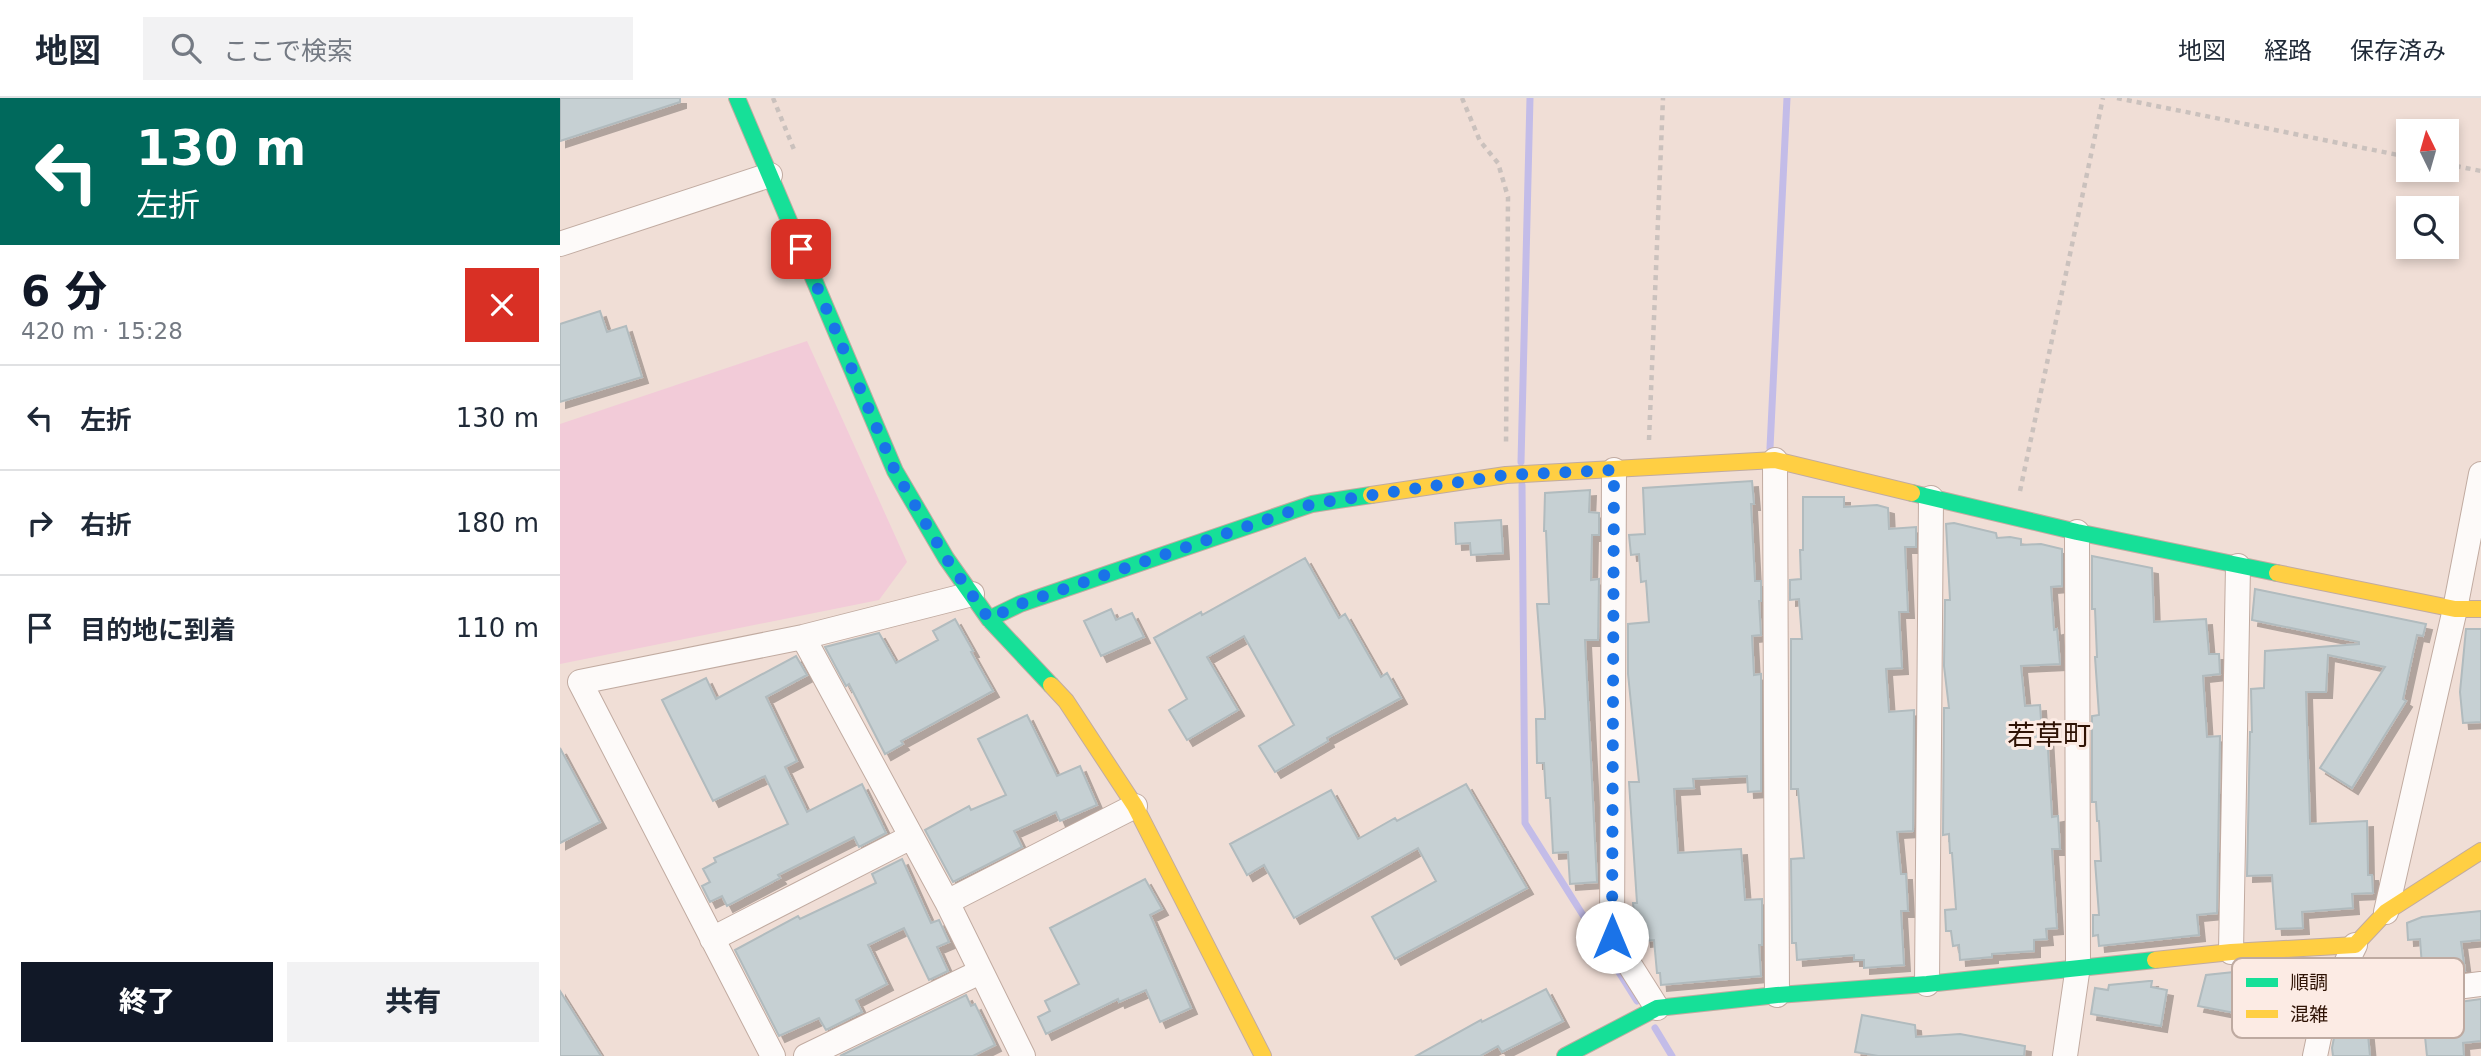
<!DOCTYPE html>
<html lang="ja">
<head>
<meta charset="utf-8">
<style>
	body { margin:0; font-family:"DejaVu Sans","Noto Sans JP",sans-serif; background:#f2f2f3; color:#1f2937; height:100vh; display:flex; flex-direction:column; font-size:26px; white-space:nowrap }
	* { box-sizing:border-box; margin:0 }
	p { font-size:23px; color:#747a83 }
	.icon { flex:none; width:38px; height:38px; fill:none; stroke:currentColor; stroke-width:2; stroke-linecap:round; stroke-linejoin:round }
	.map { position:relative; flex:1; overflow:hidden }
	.details { display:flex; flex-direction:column; background:#fff; width:560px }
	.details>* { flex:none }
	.guide { background:#00695c; color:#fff; overflow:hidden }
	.needle { width:46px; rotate:355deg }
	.fabs { position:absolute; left:1836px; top:21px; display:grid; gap:14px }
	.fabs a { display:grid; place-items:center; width:63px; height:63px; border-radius:0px; background:#fff; box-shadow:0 4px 10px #0003; font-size:35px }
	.pin { position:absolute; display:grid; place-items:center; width:60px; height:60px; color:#fff; margin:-30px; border-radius:14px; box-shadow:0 4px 10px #0006 }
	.me { position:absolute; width:77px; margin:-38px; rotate:0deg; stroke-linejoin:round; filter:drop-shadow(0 0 5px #0008) }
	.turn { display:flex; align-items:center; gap:24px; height:147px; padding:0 21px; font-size:32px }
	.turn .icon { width:91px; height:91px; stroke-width:2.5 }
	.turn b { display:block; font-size:49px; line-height:60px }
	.round { display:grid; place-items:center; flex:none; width:74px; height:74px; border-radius:0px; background:#f2f2f3 }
	.head { display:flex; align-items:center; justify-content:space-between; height:119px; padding:0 21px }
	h1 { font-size:42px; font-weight:800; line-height:52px; color:#111827 }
	.button { display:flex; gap:14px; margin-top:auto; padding:14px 21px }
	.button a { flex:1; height:80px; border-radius:0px; background:#111827; color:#fff; font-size:28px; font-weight:800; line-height:80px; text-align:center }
	.button a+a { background:#f2f2f3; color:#1f2937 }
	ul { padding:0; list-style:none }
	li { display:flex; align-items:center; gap:21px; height:105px; padding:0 21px; border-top:2px solid #e0e1e3 }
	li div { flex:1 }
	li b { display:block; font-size:26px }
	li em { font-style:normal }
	header { display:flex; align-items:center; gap:42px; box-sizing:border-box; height:98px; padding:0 35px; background:#fff; border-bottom:2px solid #e0e1e3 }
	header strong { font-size:33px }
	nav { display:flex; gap:38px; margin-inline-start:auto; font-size:24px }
	.search { width:490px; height:63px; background:#f2f2f3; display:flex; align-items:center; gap:18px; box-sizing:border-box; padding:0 24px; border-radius:0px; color:#747a83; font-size:26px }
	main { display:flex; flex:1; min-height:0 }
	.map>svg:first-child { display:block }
	.green { fill:#f2cbd8 }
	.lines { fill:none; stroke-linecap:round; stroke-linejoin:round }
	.stream { stroke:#c3bce8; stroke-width:7 }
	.building { fill:#c6d0d3; stroke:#b1bbbe; stroke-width:2; filter:url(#shadow) }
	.street-casing { stroke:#c1aba1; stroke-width:26 }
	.fast-casing { stroke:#c1aba1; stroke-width:18 }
	.slow-casing { stroke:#c1aba1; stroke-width:18 }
	.path { stroke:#cac1bd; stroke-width:4.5; stroke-dasharray:5 5; stroke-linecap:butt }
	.street { stroke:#fdfaf9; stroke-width:24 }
	.fast { stroke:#16e098; stroke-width:16 }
	.slow { stroke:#ffcf43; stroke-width:16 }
	.route { stroke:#1a73e8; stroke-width:12; stroke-dasharray:0 21.6 }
	.labels { text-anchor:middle; stroke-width:6; stroke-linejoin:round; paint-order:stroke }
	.quarter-label { font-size:28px; fill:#2f1305; stroke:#fcebe4 }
	.key { fill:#fcebe4; stroke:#beaaa1; stroke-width:2 }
	.key-label { font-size:19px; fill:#2f1305 }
</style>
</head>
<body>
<header>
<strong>地図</strong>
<div class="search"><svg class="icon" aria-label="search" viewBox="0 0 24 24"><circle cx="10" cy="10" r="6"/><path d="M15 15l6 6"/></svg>ここで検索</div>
<nav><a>地図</a><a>経路</a><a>保存済み</a></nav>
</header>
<main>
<section class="details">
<div class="guide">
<div class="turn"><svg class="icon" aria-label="left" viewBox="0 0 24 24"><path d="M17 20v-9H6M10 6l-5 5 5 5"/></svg><div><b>130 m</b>左折</div></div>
</div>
<div class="head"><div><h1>6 分</h1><p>420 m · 15:28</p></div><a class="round" style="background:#d93025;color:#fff"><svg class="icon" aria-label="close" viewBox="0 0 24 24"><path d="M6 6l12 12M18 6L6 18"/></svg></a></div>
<ul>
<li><svg class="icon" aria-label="left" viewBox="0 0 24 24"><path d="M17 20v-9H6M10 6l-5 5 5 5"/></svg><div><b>左折</b></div><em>130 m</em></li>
<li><svg class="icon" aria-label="right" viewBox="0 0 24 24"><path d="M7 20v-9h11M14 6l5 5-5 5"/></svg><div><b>右折</b></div><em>180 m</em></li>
<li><svg class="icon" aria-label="arrive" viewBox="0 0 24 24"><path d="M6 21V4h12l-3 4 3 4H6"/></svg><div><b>目的地に到着</b></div><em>110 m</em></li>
</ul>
<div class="button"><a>終了</a><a>共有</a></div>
</section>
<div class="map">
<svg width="1921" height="958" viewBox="0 0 1921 958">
	<defs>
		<filter id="shadow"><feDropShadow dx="6" dy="6" stdDeviation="0" flood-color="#0004"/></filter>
	</defs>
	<rect width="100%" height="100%" fill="#f0ded6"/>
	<path class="green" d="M 247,243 L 347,464 L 319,502 L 0,566 L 0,326 Z"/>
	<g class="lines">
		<path class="stream" d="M 1210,350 L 1227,0
			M 961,364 L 970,0
			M 962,387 L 965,725 L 1077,903
			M 1095,930 L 1112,958"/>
	</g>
	<path class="building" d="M 0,0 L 120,0 L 120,4 L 0,43 Z
		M 40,213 L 47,234 L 66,228 L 82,279 L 0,304 L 0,226 Z
		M 1192,383 L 1194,406 L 1191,406 L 1195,483 L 1201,483 L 1201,503 L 1199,503 L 1201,537 L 1192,538 L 1194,577 L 1201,576 L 1201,693 L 1188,694 L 1187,678 L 1133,681 L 1134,690 L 1114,691 L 1118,755 L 1181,751 L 1185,802 L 1202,801 L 1202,847 L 1199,847 L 1201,878 L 1101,887 L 1100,875 L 1097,875 L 1094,842 L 1085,843 L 1084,834 L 1076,835 L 1073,805 L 1077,805 L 1069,684 L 1079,684 L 1068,576 L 1068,526 L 1089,524 L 1086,483 L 1081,484 L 1079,456 L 1071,457 L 1069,437 L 1085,436 L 1083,390 Z
		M 1030,392 L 1029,414 L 1039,415 L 1039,437 L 1032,437 L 1031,482 L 1039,481 L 1038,542 L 1025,542 L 1037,784 L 1010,786 L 1008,754 L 993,755 L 990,700 L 986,700 L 984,665 L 977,665 L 976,621 L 985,621 L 985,613 L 977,506 L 989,506 L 986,433 L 984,433 L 985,395 Z
		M 1243,399 L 1284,399 L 1284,409 L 1317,407 L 1328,410 L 1329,431 L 1356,429 L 1356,449 L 1345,449 L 1348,514 L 1339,514 L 1342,570 L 1326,571 L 1329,614 L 1354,612 L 1353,733 L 1337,734 L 1341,776 L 1346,776 L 1348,813 L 1341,813 L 1344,867 L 1304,870 L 1304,862 L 1294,862 L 1294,857 L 1237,862 L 1236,845 L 1232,845 L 1231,761 L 1244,760 L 1238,691 L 1231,691 L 1231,541 L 1242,541 L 1239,501 L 1230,502 L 1230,482 L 1241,481 L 1240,452 L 1243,452 Z
		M 941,422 L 943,455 L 911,457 L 910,445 L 896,446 L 895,425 Z
		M 1394,425 L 1436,435 L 1437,440 L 1450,439 L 1461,441 L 1461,447 L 1481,446 L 1502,451 L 1502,488 L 1491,489 L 1494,532 L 1497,531 L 1500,566 L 1461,568 L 1465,608 L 1480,607 L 1482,636 L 1487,635 L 1492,719 L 1498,718 L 1500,751 L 1492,751 L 1497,830 L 1486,831 L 1487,841 L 1474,842 L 1474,853 L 1432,856 L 1432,859 L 1400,862 L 1399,847 L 1393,848 L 1391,833 L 1386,833 L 1385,812 L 1396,811 L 1392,755 L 1390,755 L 1389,736 L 1383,737 L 1384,610 L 1389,610 L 1384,568 L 1385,502 L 1390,502 L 1386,426 Z
		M 1532,458 L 1592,470 L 1594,524 L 1646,521 L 1649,556 L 1659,556 L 1660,576 L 1643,578 L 1647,639 L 1660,638 L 1657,815 L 1637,817 L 1639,837 L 1539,848 L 1538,837 L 1533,838 L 1533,817 L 1539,817 L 1535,763 L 1541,763 L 1539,723 L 1537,723 L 1536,704 L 1532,704 L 1532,618 L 1539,617 L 1535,559 L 1537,559 L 1535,511 L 1532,511 Z
		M 745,460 L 779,520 L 785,516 L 821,579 L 827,575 L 841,600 L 767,640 L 768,643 L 715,674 L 699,648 L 734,627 L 684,538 L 647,559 L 678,612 L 627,642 L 609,612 L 627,601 L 594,540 L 641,514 L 642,517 Z
		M 1695,491 L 1866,526 L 1863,538 L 1857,537 L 1843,601 L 1846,603 L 1792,690 L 1760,670 L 1825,569 L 1768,557 L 1766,594 L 1746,594 L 1750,726 L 1807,723 L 1808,777 L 1812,777 L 1813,795 L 1792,796 L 1793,810 L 1742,814 L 1743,830 L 1716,831 L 1712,777 L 1687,778 L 1690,634 L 1692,634 L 1691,591 L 1704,590 L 1705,553 L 1799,546 L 1799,544 L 1692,522 Z
		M 551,511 L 556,522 L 572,515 L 584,539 L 541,558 L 524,523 Z
		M 395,521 L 413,553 L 411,554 L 433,593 L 341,643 L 343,646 L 325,656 L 289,586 L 286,588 L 265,549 L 319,535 L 336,565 L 378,542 L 373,533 Z
		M 1906,531 L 1921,531 L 1921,624 L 1903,625 L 1900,594 Z
		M 236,558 L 247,577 L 206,599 L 237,663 L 225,669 L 247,714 L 302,686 L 326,735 L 299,749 L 294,739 L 218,777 L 220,780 L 167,808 L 162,798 L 150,804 L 142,788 L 150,784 L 143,771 L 156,764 L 154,760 L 228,726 L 205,678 L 153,703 L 102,602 L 146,580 L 156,601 Z
		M 467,617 L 497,678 L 520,668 L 537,707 L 500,723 L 496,714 L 454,733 L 462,749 L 393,784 L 365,732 L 409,708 L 411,712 L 446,697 L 418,641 Z
		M 0,650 L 40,724 L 0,745 Z
		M 906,686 L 967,790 L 835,861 L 812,819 L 876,783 L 858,750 L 734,820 L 704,767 L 687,777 L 670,746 L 771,692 L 798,741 L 835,720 L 837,723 Z
		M 342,761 L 371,825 L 379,822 L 389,844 L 377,849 L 388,873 L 369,882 L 344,830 L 308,847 L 327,886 L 296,902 L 302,914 L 266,932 L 259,920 L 219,938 L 175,852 L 238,818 L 240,821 L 316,785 L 312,776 Z
		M 585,781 L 602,811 L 590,817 L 631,910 L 600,924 L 586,892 L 559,904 L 558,901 L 486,936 L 478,919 L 490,913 L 485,903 L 519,886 L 490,830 Z
		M 1921,813 L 1921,842 L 1901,844 L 1905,873 L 1867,878 L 1866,867 L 1862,868 L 1860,841 L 1848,842 L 1847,825 L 1862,819 Z
		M 1714,872 L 1710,895 L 1721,896 L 1717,923 L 1638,908 L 1646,877 L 1674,874 L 1689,877 L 1689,873 Z
		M 1589,883 L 1592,883 L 1591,889 L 1607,892 L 1601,928 L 1531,916 L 1535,890 L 1548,892 L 1549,887 Z
		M 986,891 L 1003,923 L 942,954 L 938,948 L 920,958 L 856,958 L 921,922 L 922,924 Z
		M 0,893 L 41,958 L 0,958 Z
		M 406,897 L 411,908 L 415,906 L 435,947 L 413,958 L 280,958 Z
		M 1921,901 L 1921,943 L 1903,945 L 1904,958 L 1867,958 L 1863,919 L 1871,918 L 1870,908 Z
		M 1806,916 L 1810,958 L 1773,958 L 1772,950 L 1778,919 Z
		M 1302,917 L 1355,927 L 1356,939 L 1400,936 L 1465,948 L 1464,958 L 1318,958 L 1295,954 Z"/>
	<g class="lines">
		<defs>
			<path id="street" d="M 0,146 L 210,77
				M 1215,362 L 1217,897
				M 1054,372 L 1052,839 L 1097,910
				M 243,539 L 387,804 L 463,958
				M 387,804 L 575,708
				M 1826,814 L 1895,511 L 1921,376
				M 152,841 L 351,739
				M 1671,854 L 1678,468
				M 1367,886 L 1371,400
				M 1766,906 L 1921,886
				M 213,958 L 20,584 L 243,539 L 412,496
				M 246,958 L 420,874
				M 1505,958 L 1518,868 L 1517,434
				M 1755,958 L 1766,906 L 1795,847"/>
			<path id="fast" d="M 177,0 L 335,373 L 386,460 L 429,521 L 491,587
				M 1352,395 L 1517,434 L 1717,475
				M 429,521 L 460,506 L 752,406 L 811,397
				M 1005,958 L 1097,910 L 1217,897 L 1367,886 L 1595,862"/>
			<path id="slow" d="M 811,397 L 946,377 L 1215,362 L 1352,395
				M 1717,475 L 1895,511 L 1921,511
				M 491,587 L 506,603 L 575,708 L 703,958
				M 1595,862 L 1671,854 L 1795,847 L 1826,814 L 1921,753"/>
		</defs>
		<use href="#street" class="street-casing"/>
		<use href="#fast" class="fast-casing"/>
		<use href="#slow" class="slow-casing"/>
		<path class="path" d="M 213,0 L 235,54
			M 902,0 L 920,43 L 938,65 L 948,99 L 946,348
			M 1557,0 L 1848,59
			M 1886,66 L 1921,73
			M 1089,342 L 1103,0
			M 1460,393 L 1543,0"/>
		<use href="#street" class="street"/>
		<use href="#fast" class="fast"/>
		<use href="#slow" class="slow"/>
	</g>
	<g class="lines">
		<path class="route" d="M 241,151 L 335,373 L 386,460 L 429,521 L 460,506 L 752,406 L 946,377 L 1054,372 L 1052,839"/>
	</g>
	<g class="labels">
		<g class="quarter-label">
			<text x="1489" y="647">若草町</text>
		</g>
	</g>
	<rect x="1672" y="860" width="232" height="80" rx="10" class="key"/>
	<rect x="1686" y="880" width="32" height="9" fill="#16e098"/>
	<rect x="1686" y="912" width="32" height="8" fill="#ffcf43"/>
	<g class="key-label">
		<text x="1730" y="891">順調</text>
		<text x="1730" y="923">混雑</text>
	</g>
</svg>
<div class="fabs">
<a><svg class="needle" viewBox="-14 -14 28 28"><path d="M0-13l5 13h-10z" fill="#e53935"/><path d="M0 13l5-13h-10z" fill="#747a83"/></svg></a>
<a><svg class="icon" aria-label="search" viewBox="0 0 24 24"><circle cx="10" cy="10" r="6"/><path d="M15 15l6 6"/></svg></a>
</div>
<div class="pin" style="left:241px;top:151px;background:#d93025"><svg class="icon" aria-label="arrive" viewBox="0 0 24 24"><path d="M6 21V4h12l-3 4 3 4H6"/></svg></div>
<svg class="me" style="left:1052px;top:839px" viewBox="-20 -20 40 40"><circle r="19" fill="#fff"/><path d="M0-13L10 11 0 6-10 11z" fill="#1a73e8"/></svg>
</div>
</main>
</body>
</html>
